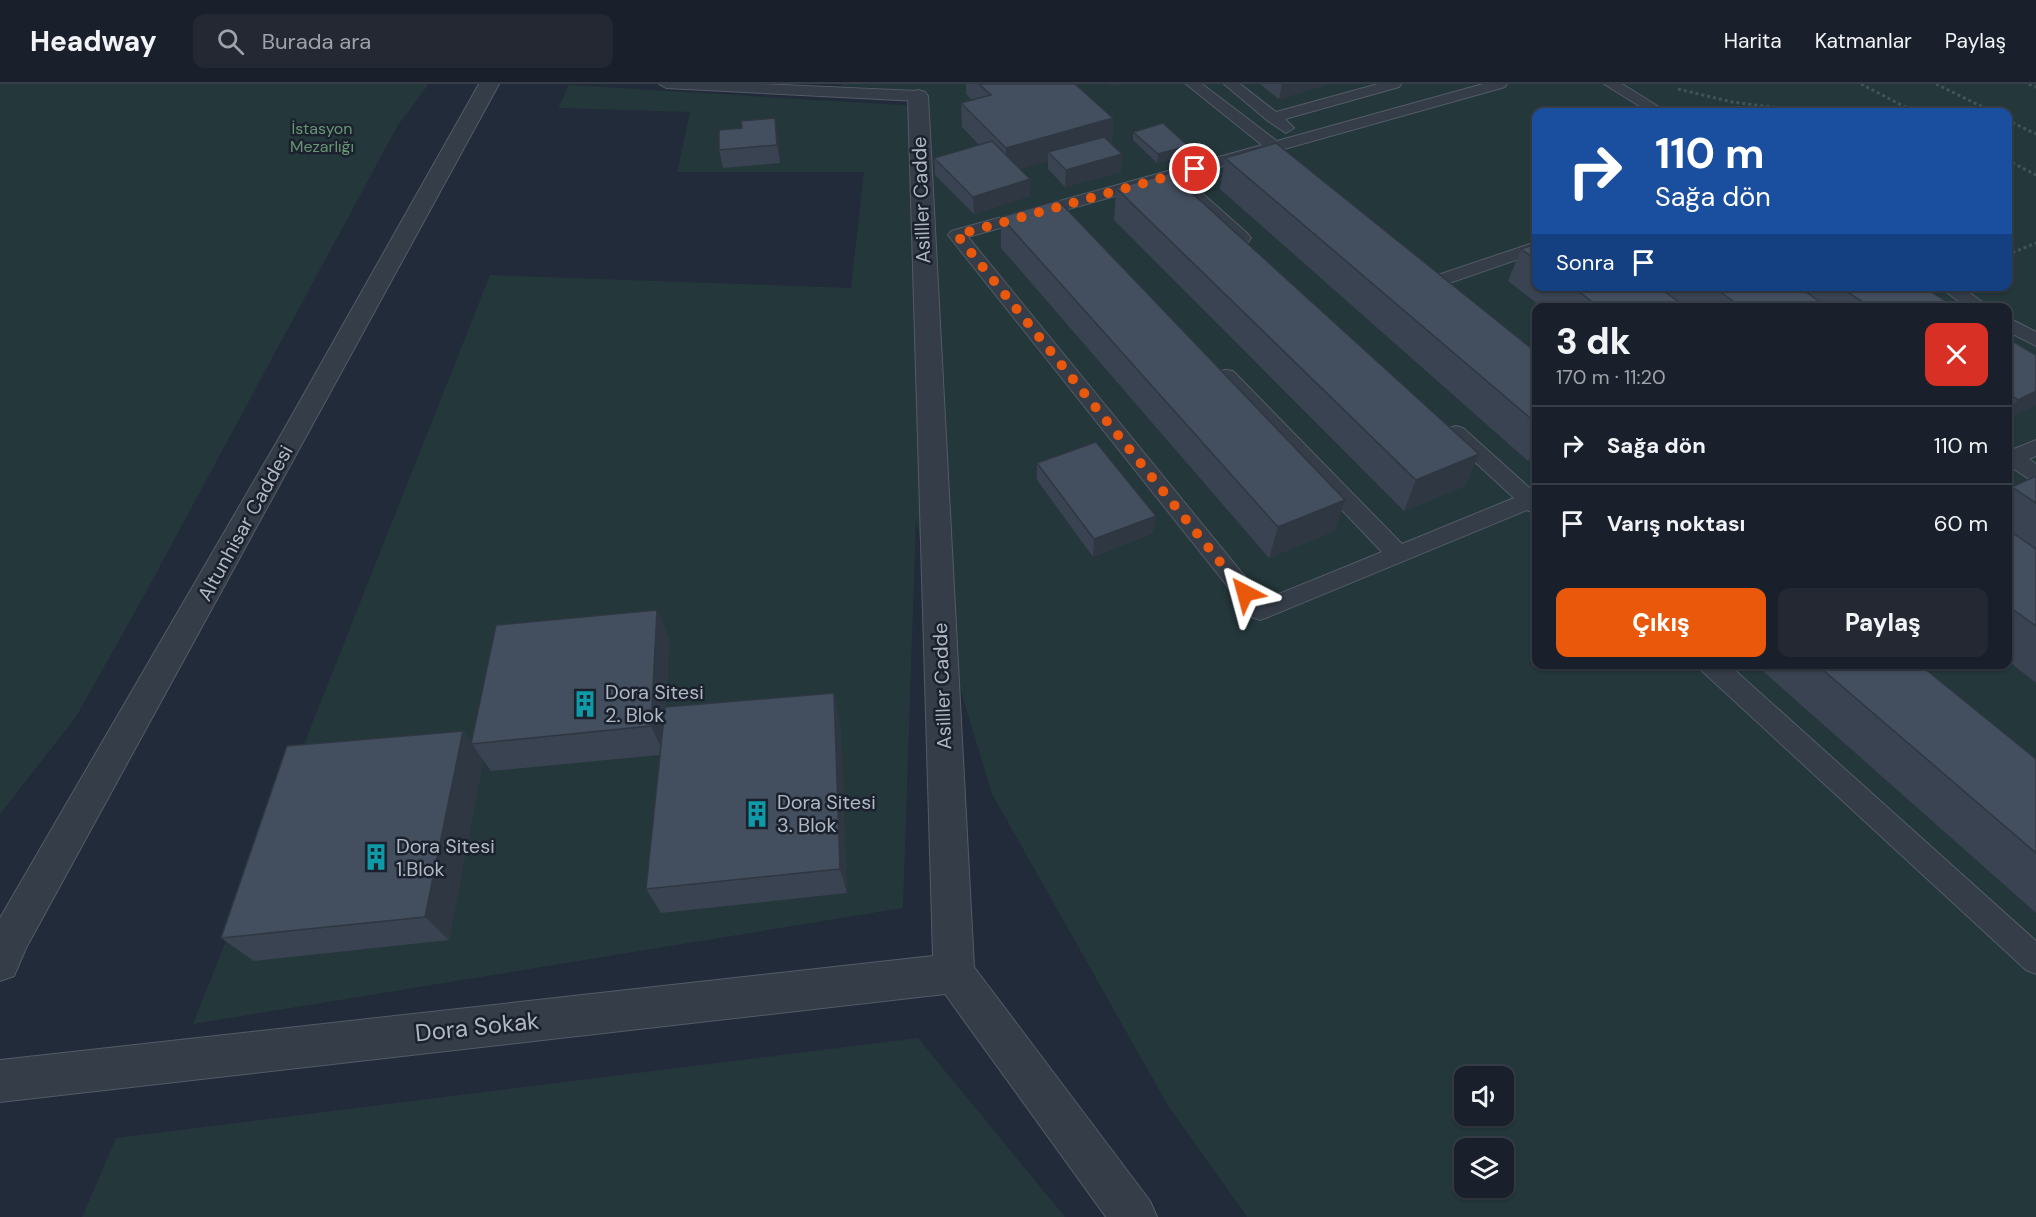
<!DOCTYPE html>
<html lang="tr">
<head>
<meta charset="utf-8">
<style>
	body { margin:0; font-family:"DM Sans",sans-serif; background:#232833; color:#f1f3f6; height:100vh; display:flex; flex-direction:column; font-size:22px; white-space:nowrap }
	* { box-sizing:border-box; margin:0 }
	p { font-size:20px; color:#9fa3a9 }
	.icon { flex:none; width:33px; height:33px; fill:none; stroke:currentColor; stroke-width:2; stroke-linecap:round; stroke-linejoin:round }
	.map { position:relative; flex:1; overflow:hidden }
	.sheet { position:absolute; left:1532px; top:219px; width:480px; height:366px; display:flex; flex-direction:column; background:#1a202b; border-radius:12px; box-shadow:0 2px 4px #0004,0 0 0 2px #383e47 }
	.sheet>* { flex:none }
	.top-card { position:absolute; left:1532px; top:24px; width:480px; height:183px; border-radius:12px; box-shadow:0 2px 4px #0004,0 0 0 2px #383e47; background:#1a4fa0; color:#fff; overflow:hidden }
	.tools { position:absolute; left:1454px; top:982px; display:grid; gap:12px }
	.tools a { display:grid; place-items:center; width:60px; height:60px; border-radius:12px; background:#1a202b; box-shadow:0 2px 4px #0004,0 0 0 2px #383e47; font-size:30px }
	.pin { position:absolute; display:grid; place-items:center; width:51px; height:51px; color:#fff; margin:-26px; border:3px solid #fff; border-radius:50%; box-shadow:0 2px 6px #0007 }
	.me { position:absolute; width:66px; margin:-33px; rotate:321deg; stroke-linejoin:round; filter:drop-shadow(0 0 4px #0008) }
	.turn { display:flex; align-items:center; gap:21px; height:126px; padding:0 24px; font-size:27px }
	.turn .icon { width:78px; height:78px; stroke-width:2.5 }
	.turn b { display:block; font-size:42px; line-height:51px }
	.then { display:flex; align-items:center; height:57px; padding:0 24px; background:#0003; gap:12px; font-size:22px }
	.round { display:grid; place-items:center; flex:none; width:63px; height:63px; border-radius:12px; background:#232833 }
	.headline { display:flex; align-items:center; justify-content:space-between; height:102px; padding:0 24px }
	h1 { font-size:36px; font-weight:800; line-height:45px }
	.action { display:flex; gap:12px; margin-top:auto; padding:12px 24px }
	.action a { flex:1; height:69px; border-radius:12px; background:#ea580c; color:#fff; font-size:24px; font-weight:800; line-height:69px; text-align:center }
	.action a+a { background:#232833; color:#f1f3f6 }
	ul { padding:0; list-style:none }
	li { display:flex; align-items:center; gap:18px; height:78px; padding:0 24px; border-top:2px solid #383e47 }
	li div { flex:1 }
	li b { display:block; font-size:22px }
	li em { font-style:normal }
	header { display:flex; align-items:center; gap:36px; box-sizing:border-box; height:84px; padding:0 30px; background:#1a202b; border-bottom:2px solid #383e47 }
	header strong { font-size:28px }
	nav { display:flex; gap:33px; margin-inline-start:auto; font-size:21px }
	.search { width:420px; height:54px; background:#232833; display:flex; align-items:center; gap:15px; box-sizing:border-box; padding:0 21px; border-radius:12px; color:#9fa3a9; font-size:22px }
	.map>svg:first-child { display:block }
	.green { fill:#24373a; fill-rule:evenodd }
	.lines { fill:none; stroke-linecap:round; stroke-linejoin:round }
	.service-casing { stroke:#535b67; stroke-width:2 }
	.minor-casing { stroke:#535b67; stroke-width:2 }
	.tertiary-casing { stroke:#535b67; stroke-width:2 }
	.path { stroke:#415457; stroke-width:3; stroke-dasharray:3 3; stroke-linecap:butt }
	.service { fill:#353d49; fill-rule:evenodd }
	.minor { fill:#353d49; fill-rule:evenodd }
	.tertiary { fill:#353d49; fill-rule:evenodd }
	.wall { fill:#3a4351 }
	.shaded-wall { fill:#2f3742 }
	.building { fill:#434e5e; stroke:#2f3742; stroke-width:1.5 }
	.route { stroke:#ea580c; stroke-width:10; stroke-dasharray:0 18 }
	.labels { text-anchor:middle; stroke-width:5; stroke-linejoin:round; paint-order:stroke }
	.far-park-label { font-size:16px; fill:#689674; stroke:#1b222e }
	.street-label { font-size:20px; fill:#b0b8c5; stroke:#1b222e }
	.poi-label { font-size:20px; fill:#b0b8c5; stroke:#1b222e; text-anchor:start }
	.near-street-label { font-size:24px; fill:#b0b8c5; stroke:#1b222e }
</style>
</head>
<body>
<header>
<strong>Headway</strong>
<div class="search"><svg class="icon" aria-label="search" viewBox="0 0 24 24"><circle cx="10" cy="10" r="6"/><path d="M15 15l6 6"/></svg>Burada ara</div>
<nav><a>Harita</a><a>Katmanlar</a><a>Paylaş</a></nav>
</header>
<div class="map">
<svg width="2036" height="1133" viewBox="0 0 2036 1133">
	<rect width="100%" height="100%" fill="#222b39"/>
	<path class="green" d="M 0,0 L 429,0 L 398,41 L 146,508 L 76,633 L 0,730 Z
		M 842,0 L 2036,0 L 2036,1133 L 1247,1133 L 1167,1020 L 992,710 L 930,505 L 916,435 L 903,824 L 193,940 L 490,191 L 851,204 L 864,88 L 677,88 L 690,28 L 558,24 L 569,1 L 917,22 L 917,6 L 841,2 ZM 1536,28 L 2007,28 L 2007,202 L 1536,202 ZM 1536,224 L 2007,224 L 2007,580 L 1536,580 ZM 1464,993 L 1503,993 L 1503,1032 L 1464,1032 ZM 1464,1065 L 1503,1065 L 1503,1104 L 1464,1104 Z
		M 918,954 L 1065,1133 L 82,1133 L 116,1054 Z"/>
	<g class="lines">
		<defs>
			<path id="service" d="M 659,0 L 760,0 L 918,7 L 926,12 L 918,17 L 666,4 Z
				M 1186,0 L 1202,0 L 1277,57 L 1483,0 L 1507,0 L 1505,3 L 1184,93 L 1248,150 L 1251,154 L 1248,158 L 1236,158 L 1169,97 L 968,153 L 1264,516 L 1382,468 L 1219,297 L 1216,292 L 1219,287 L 1226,286 L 1233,287 L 1402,460 L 1514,414 L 1449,354 L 1446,349 L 1449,344 L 1456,342 L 1463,344 L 1533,407 L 1536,406 L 1536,430 L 1527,426 L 1268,533 L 1260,536 L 1252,533 L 948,151 L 951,147 L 1262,61 Z
				M 1224,0 L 1240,0 L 1276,28 L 1378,0 L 1401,0 L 1399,3 L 1285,35 L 1294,44 L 1286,49 L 1268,37 Z
				M 1604,0 L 1622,0 L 1667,28 L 1649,28 Z
				M 1536,158 L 1536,169 L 1435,204 L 1423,204 L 1420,200 L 1423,196 Z
				M 1938,202 L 1960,202 L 1991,224 L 1968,224 Z
				M 2007,233 L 2036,248 L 2036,262 L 2007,247 Z
				M 2036,356 L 2036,372 L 2029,375 L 2036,380 L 2036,397 L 2029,395 L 2011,383 L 2007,384 L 2007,363 L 2014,365 Z
				M 1699,580 L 1728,580 L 2036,857 L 2036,890 L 2026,886 L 1702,587 Z"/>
			<path id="minor" d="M 918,6 L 925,8 L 928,12 L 974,883 L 1150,1117 L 1157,1133 L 1106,1133 L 945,910 L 0,1018 L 0,976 L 933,872 L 908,12 L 911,8 Z"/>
			<path id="tertiary" d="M 479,0 L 499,0 L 26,864 L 14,892 L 0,897 L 0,834 L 282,349 Z"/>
		</defs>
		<use href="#service" class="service-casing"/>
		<use href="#minor" class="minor-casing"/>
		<use href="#tertiary" class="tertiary-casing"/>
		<path class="path" d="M 1861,0 L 1915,28
			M 1936,0 L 1993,28
			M 2029,0 L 2036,3
			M 1678,5 L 1732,18 L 1809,28
			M 1899,28 L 1909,25
			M 2007,36 L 2036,50
			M 2007,76 L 2036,91
			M 2007,171 L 2036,159"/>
		<use href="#service" class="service"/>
		<use href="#minor" class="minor"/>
		<use href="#tertiary" class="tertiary"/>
	</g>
	<path class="wall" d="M 966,0 L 1075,0 L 1113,34 L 1112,59 L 1110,59 L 1122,70 L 1121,88 L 1065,103 L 1048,85 L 1048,77 L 1020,85 L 1030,95 L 1030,112 L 974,130 L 935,91 L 934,74 L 979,61 L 962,43 L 961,19 L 972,16 L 966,10 Z
		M 1260,0 L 1327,0 L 1327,1 L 1279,15 Z
		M 1133,48 L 1187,71 L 1157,79 L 1133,56 Z
		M 778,51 L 780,79 L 723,84 L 719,66 Z
		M 1225,74 L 1536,268 L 1536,374 L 1528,377 L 1220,105 Z
		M 1116,104 L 1465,402 L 1404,427 L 1114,136 Z
		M 1001,133 L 1335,447 L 1269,474 L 1001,164 Z
		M 1536,160 L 1536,202 L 1922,202 L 1957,224 L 1543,224 L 1508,197 L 1521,165 Z
		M 2007,254 L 2036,271 L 2036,321 L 2007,335 Z
		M 1037,379 L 1153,449 L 1093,473 L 1037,396 Z
		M 2036,392 L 2036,599 L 2007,576 L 2007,409 L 2012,403 Z
		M 657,526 L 669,556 L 666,623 L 840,637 L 847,809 L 661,829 L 646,805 L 660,671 L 491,687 L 483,676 L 449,856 L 254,877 L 221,854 L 463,647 L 472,659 Z
		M 1755,580 L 1919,580 L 2036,675 L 2036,829 Z"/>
	<path class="shaded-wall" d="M 1110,0 L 1122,0 L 1109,3 Z
		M 1282,0 L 1327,0 L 1327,1 L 1279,15 Z
		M 775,34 L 778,51 L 780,79 L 777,61 Z
		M 1113,34 L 1112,59 L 1055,75 L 1048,68 L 1048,77 L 1006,89 L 1006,64 Z
		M 1188,62 L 1187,71 L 1157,79 L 1158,70 Z
		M 1122,70 L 1121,88 L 1065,103 L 1066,86 Z
		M 1030,95 L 1030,112 L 974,130 L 973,113 Z
		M 2036,307 L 2036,321 L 2007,335 L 2007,327 L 2018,316 Z
		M 1536,362 L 1536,374 L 1528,377 Z
		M 1479,370 L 1465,402 L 1404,427 L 1416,396 Z
		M 1345,416 L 1335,447 L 1269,474 L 1278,443 Z
		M 1156,432 L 1153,449 L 1093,473 L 1094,455 Z
		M 657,526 L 669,556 L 664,670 L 651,642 Z
		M 834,609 L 840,637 L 847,809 L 840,785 Z
		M 463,647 L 483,676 L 449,856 L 425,833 Z"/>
	<path class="building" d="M 979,0 L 1075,0 L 1113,34 L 1006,64 L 961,19 L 991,11 Z
		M 775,34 L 777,61 L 719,66 L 719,46 L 742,44 L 741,37 Z
		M 1163,39 L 1188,62 L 1158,70 L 1133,48 Z
		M 1104,53 L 1122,70 L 1066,86 L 1048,68 Z
		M 992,57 L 1030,95 L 973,113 L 934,74 Z
		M 1276,59 L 1536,268 L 1536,339 L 1225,74 Z
		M 1170,89 L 1479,370 L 1416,396 L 1116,104 Z
		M 1058,116 L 1345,416 L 1278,443 L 1001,133 Z
		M 1536,160 L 1536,176 L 1521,165 Z
		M 1572,202 L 1657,202 L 1687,224 L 1600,224 Z
		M 1712,202 L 1797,202 L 1829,224 L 1743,224 Z
		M 1838,202 L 1922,202 L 1957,224 L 1872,224 Z
		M 2007,254 L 2036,271 L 2036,307 L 2018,316 L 2007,309 Z
		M 1096,358 L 1156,432 L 1094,455 L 1037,379 Z
		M 2036,392 L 2036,419 L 2012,403 Z
		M 2007,445 L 2036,465 L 2036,542 L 2007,521 Z
		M 657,526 L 651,642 L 471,660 L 496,541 Z
		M 1816,580 L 1919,580 L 2036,675 L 2036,769 Z
		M 834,609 L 840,785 L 646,805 L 665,623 Z
		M 463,647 L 425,833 L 221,854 L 287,662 Z"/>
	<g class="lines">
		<path class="route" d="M 1195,85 L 957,151 L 1245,509"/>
	</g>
	<defs>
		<symbol id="building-bare" viewBox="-9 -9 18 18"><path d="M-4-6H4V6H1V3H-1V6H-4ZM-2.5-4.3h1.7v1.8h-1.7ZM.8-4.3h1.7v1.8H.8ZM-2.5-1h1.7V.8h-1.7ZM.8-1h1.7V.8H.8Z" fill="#0f9aa8" stroke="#1b222e" stroke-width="2.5" paint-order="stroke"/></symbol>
	</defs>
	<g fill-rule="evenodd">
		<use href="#building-bare" x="566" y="601" width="38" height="38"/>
		<use href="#building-bare" x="738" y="711" width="38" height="38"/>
		<use href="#building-bare" x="357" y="754" width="38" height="38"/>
	</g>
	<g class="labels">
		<g class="far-park-label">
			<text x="322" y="50">İstasyon<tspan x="322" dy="18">Mezarlığı</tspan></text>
		</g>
		<g class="street-label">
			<text transform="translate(921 116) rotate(-92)" y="7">Asilller Cadde</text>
			<text transform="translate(245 439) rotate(-61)" y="7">Altunhisar Caddesi</text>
			<text transform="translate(942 602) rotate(-92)" y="7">Asilller Cadde</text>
		</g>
		<g class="poi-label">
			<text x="605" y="615">Dora Sitesi<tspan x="605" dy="23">2. Blok</tspan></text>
			<text x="777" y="725">Dora Sitesi<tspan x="777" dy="23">3. Blok</tspan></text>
			<text x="396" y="769">Dora Sitesi<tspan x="396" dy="23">1.Blok</tspan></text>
		</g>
		<g class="near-street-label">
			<text transform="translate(477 943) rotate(-6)" y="8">Dora Sokak</text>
		</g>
	</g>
</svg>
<div class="tools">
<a><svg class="icon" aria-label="sound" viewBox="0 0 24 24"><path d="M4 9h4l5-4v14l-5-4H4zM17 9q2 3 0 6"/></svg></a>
<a><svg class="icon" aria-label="layers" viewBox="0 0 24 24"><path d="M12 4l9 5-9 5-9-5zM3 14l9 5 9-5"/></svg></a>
</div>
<div class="pin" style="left:1195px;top:85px;background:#d93025"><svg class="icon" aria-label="arrive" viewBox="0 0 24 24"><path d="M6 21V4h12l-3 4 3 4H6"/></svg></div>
<svg class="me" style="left:1245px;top:509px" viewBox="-20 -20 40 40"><path d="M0-17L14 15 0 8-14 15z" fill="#ea580c" stroke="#fff" stroke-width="4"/></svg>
<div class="top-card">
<div class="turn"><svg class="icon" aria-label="right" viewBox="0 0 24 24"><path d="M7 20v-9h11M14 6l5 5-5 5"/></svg><div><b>110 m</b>Sağa dön</div></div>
<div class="then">Sonra<svg class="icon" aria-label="arrive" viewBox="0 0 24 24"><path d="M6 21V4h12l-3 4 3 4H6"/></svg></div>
</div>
<section class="sheet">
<div class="headline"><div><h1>3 dk</h1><p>170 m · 11:20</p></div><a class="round" style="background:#d93025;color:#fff"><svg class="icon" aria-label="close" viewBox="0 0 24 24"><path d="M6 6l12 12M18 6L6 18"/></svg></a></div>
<ul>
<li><svg class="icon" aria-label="right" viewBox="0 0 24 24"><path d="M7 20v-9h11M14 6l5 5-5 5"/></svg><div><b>Sağa dön</b></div><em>110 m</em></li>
<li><svg class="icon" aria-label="arrive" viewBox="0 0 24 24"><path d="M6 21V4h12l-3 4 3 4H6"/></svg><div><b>Varış noktası</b></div><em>60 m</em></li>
</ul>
<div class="action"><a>Çıkış</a><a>Paylaş</a></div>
</section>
</div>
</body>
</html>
